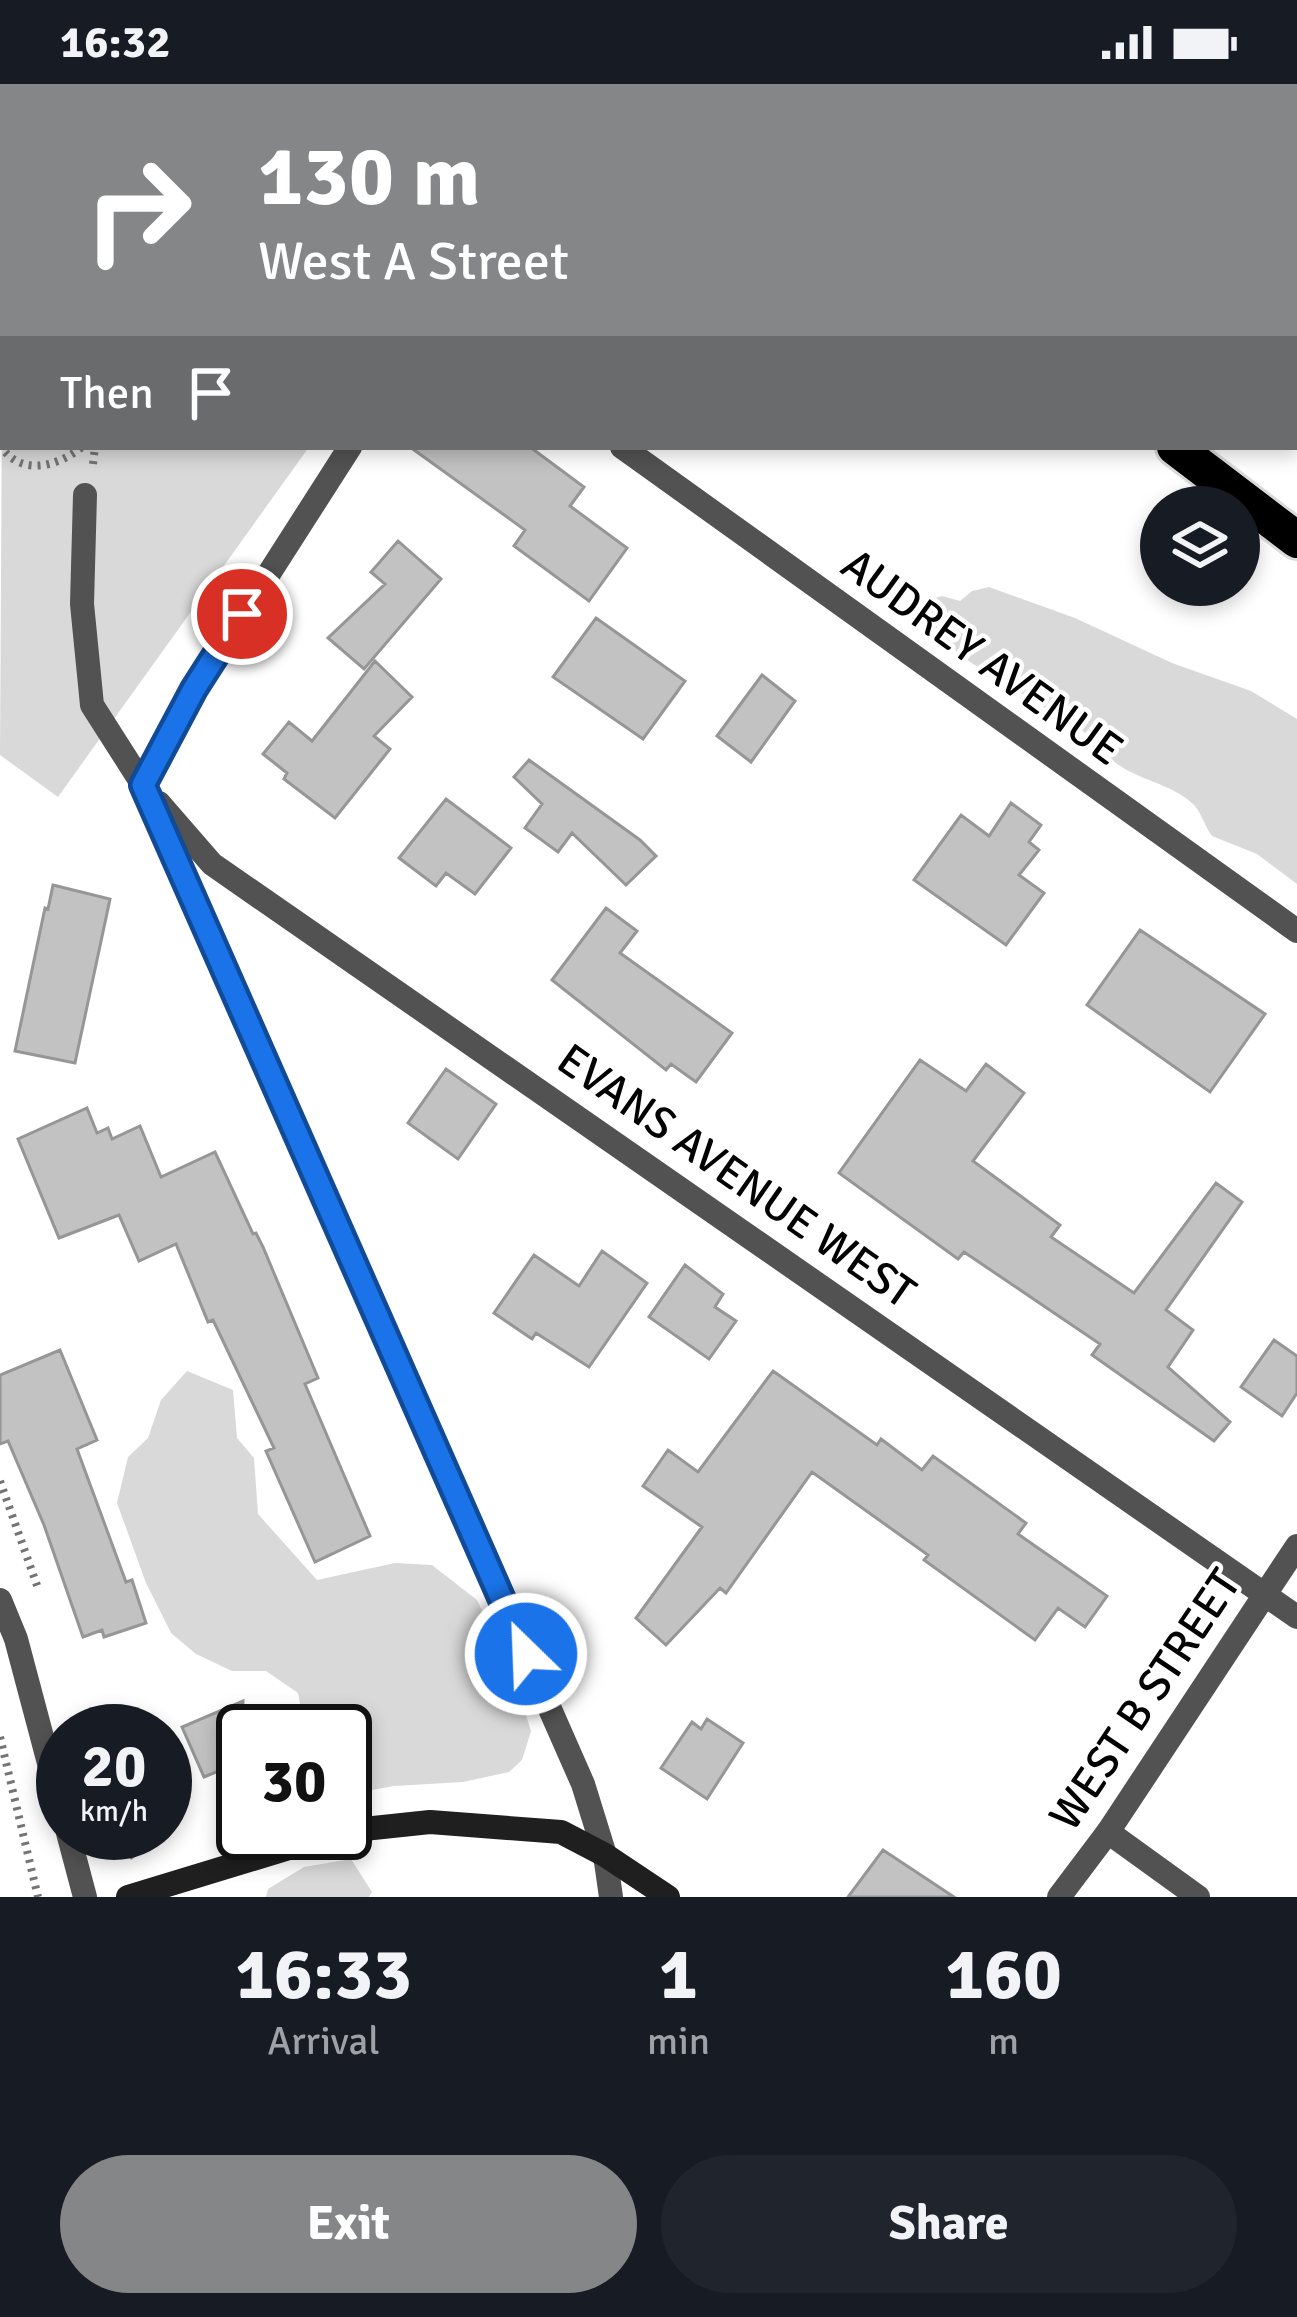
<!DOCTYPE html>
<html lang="en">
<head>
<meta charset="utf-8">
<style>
	body { margin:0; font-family:Signika,sans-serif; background:#20242c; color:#f1f3f6; height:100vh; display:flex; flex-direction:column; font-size:45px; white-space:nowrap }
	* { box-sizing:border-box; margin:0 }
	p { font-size:39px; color:#9ea1a6 }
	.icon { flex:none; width:66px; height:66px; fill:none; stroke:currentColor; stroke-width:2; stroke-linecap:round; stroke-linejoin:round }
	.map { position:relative; height:1813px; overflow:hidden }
	.sheet { display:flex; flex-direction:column; background:#171b24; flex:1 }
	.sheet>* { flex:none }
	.guide { position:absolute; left:0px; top:0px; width:1299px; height:366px; box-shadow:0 6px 18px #0003; background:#858687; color:#fff; overflow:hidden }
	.buttons { position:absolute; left:1140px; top:402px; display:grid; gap:24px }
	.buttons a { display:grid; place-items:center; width:120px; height:120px; border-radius:50%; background:#171b24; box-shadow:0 6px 18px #0003; font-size:60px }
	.speed { position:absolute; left:36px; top:1620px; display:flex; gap:24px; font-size:60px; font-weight:700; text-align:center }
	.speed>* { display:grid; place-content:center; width:156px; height:156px; border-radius:50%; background:#171b24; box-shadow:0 6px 18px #0003; line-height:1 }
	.speed small { font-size:30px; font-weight:400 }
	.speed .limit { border:6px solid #111; border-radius:18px; background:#fff; color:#111 }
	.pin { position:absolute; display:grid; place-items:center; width:102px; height:102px; color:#fff; margin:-51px; border:6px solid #fff; border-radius:50%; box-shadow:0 3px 12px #0007 }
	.me { position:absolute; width:132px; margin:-66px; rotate:336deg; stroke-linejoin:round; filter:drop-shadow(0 0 9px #0008) }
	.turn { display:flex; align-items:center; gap:42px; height:252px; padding:0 60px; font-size:54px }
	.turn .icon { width:156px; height:156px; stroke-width:2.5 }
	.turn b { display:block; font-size:84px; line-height:102px }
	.then { display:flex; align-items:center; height:114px; padding:0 60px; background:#0003; gap:24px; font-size:45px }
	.eta { display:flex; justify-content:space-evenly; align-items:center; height:204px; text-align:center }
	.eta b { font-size:72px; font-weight:800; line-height:84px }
	.button { display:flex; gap:24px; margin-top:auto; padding:24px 60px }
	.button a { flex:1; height:138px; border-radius:72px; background:#858687; color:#fff; font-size:48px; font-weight:800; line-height:138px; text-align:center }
	.button a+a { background:#20242c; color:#f1f3f6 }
	.status { display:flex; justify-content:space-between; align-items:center; height:84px; padding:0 60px; background:#171b24; direction:ltr }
	.status svg { height:33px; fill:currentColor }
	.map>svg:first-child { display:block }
	.green { fill:#d9d9d9 }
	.building { fill:#c2c2c2; stroke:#969696; stroke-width:3 }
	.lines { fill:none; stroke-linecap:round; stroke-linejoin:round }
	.highway-casing { stroke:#dbdbdb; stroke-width:42 }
	.path { stroke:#747474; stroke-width:8; stroke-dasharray:3 6; stroke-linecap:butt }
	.lane { stroke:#525252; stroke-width:24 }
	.street { stroke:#525252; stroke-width:24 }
	.secondary { stroke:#1f1f1f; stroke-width:24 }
	.highway { stroke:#000; stroke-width:36 }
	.route-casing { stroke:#114b97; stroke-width:30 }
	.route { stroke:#1a73e8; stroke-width:21 }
	.labels { text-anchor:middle; stroke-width:9; stroke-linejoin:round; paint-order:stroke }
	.street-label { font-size:45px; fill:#000; stroke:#fff }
</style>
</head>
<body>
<div class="status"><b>16:32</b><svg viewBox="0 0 49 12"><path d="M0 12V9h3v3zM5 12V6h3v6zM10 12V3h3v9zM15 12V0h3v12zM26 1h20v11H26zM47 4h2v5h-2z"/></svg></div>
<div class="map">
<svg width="1297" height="1813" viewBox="0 0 1297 1813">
	<rect width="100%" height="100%" fill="#fff"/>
	<path class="green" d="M 84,0 L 520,0 L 524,3 L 82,3 Z
		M 3,139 L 3,363 L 309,363 L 58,713 L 0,671 Z
		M 989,503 L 1075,534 L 1172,579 L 1251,607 L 1297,635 L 1297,800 L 1257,770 L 1212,752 C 1205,743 1200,725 1192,719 C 1161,692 1117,696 1097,656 L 970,578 L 926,543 L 922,532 L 927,516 L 942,512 L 960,517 L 972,507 Z
		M 187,1287 L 233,1306 L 237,1354 L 254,1374 L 258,1430 L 317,1496 L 395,1479 L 432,1481 L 477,1516 L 512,1587 L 531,1647 L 522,1676 L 509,1688 L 463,1698 L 394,1702 L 345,1711 L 345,1647 L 305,1647 L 298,1609 L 266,1587 L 232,1587 L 196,1570 L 171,1549 L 146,1499 L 117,1419 L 128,1373 L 148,1354 L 161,1316 Z
		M 243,1688 L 243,1748 L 221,1743 C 211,1718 223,1703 243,1688 Z
		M 351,1775 L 372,1808 L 369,1813 L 266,1813 L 268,1805 L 304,1783 Z"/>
	<path class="building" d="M 410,363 L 530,363 L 584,403 L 570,422 L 627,464 L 589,517 L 514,462 L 525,446 Z
		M 398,457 L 441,495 L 364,585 L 328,554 L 385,500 L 371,488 Z
		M 596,534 L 685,597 L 643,655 L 553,593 Z
		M 375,577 L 412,613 L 374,652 L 390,665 L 335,734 L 284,695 L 287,689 L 263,670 L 289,638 L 312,657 Z
		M 762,591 L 795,617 L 751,678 L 717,652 Z
		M 529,676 L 640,756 L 656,772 L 626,801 L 572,749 L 558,768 L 525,744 L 542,720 L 514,693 Z
		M 446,715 L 511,764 L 475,810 L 446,789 L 436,802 L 399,774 Z
		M 1011,719 L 1041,741 L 1029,758 L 1039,766 L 1019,791 L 1044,809 L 1006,861 L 914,796 L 961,731 L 989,752 Z
		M 53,801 L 110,815 L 75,979 L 15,967 L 45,824 L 48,825 Z
		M 606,824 L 637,847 L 620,869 L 732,949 L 696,998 L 671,980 L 666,986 L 552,896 Z
		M 1140,846 L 1265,930 L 1210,1008 L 1087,921 Z
		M 920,976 L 966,1007 L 986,980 L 1024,1009 L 973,1077 L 1060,1141 L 1051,1153 L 1134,1209 L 1216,1099 L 1242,1118 L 1166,1226 L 1193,1246 L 1168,1283 L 1230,1338 L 1214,1357 L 1092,1271 L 1100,1260 L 964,1168 L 958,1175 L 839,1089 Z
		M 446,985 L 496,1020 L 458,1075 L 408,1039 Z
		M 87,1024 L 97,1049 L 108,1044 L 112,1055 L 140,1042 L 161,1093 L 215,1068 L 253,1150 L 256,1149 L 263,1163 L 318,1294 L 305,1300 L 370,1452 L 315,1478 L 266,1367 L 274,1364 L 213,1236 L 208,1238 L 176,1160 L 139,1177 L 119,1131 L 59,1154 L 18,1055 Z
		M 602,1167 L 647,1199 L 589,1283 L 536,1249 L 532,1255 L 494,1229 L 534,1171 L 579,1202 Z
		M 685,1181 L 723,1210 L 715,1223 L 736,1237 L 709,1275 L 649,1233 Z
		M 1274,1256 L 1297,1272 L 1297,1309 L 1282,1332 L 1241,1303 Z
		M 60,1266 L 97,1356 L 77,1365 L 126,1498 L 132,1496 L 146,1539 L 104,1553 L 102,1546 L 83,1553 L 44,1441 L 8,1357 L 0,1360 L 0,1291 Z
		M 773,1287 L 877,1361 L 881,1355 L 922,1386 L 933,1372 L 1026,1439 L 1018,1450 L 1107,1512 L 1085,1543 L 1058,1524 L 1035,1556 L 924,1476 L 928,1471 L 812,1388 L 726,1509 L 720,1504 L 666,1561 L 636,1534 L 702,1443 L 643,1402 L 668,1366 L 698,1388 Z
		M 243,1617 L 243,1677 L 204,1693 L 182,1643 Z
		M 707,1635 L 743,1659 L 707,1715 L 661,1684 L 692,1638 L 701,1645 Z
		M 883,1766 L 954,1813 L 848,1813 Z"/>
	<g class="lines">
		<defs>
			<path id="highway" d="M 724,0 L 727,3
				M 801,0 L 804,3
				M 923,0 L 926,3
				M 1296,344 L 1297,345
				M 1175,363 L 1297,456"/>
		</defs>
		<use href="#highway" class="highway-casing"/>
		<path class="path" d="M 0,290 L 3,281
			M 0,361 C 20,393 57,383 82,363
			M 93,380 L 95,363
			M 0,1397 L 39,1507
			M 0,1653 L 38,1813
			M 117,1749 L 136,1776"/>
		<path class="lane" d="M 1108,1748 L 1198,1813"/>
		<path class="street" d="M 622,363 L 1297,847
			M 85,411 L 82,520 L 92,621 L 143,701 L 583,1700 L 605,1771 L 611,1813
			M 143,701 L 195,605 L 350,363
			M 159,719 L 212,780 L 1297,1533
			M 0,1516 L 16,1555 L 63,1732
			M 68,1749 L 85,1813
			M 1059,1813 L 1108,1748 L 1297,1462"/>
		<path class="secondary" d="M 345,1747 L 430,1738 L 561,1748 L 605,1771 L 668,1813
			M 128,1813 L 338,1749"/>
		<use href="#highway" class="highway"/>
	</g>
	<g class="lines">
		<defs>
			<path id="route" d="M 242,530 L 194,605 L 143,701 L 526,1570"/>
		</defs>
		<use href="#route" class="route-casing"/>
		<use href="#route" class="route"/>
	</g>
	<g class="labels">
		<g class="street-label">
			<text transform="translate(983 572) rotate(36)" y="16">AUDREY AVENUE</text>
			<text transform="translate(737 1091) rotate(35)" y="16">EVANS AVENUE WEST</text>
			<text transform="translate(1144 1615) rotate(-56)" y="16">WEST B STREET</text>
		</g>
	</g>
</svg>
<div class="buttons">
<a><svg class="icon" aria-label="layers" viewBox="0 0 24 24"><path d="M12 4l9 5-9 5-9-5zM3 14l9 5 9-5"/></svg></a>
</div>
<div class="speed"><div>20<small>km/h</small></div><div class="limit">30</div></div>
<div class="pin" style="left:242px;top:530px;background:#d93025"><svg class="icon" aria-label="arrive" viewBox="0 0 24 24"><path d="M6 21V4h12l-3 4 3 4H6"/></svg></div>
<svg class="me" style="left:526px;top:1570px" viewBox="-20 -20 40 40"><circle r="17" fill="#1a73e8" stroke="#fff" stroke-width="3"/><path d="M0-11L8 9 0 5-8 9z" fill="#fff"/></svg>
<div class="guide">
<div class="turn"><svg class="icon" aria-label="right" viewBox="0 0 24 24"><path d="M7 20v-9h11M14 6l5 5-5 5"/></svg><div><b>130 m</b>West A Street</div></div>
<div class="then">Then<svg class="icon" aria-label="arrive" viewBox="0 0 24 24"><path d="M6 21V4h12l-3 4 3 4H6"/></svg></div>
</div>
</div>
<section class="sheet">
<div class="eta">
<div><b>16:33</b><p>Arrival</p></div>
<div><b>1</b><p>min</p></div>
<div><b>160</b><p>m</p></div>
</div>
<div class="button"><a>Exit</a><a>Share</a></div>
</section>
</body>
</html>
